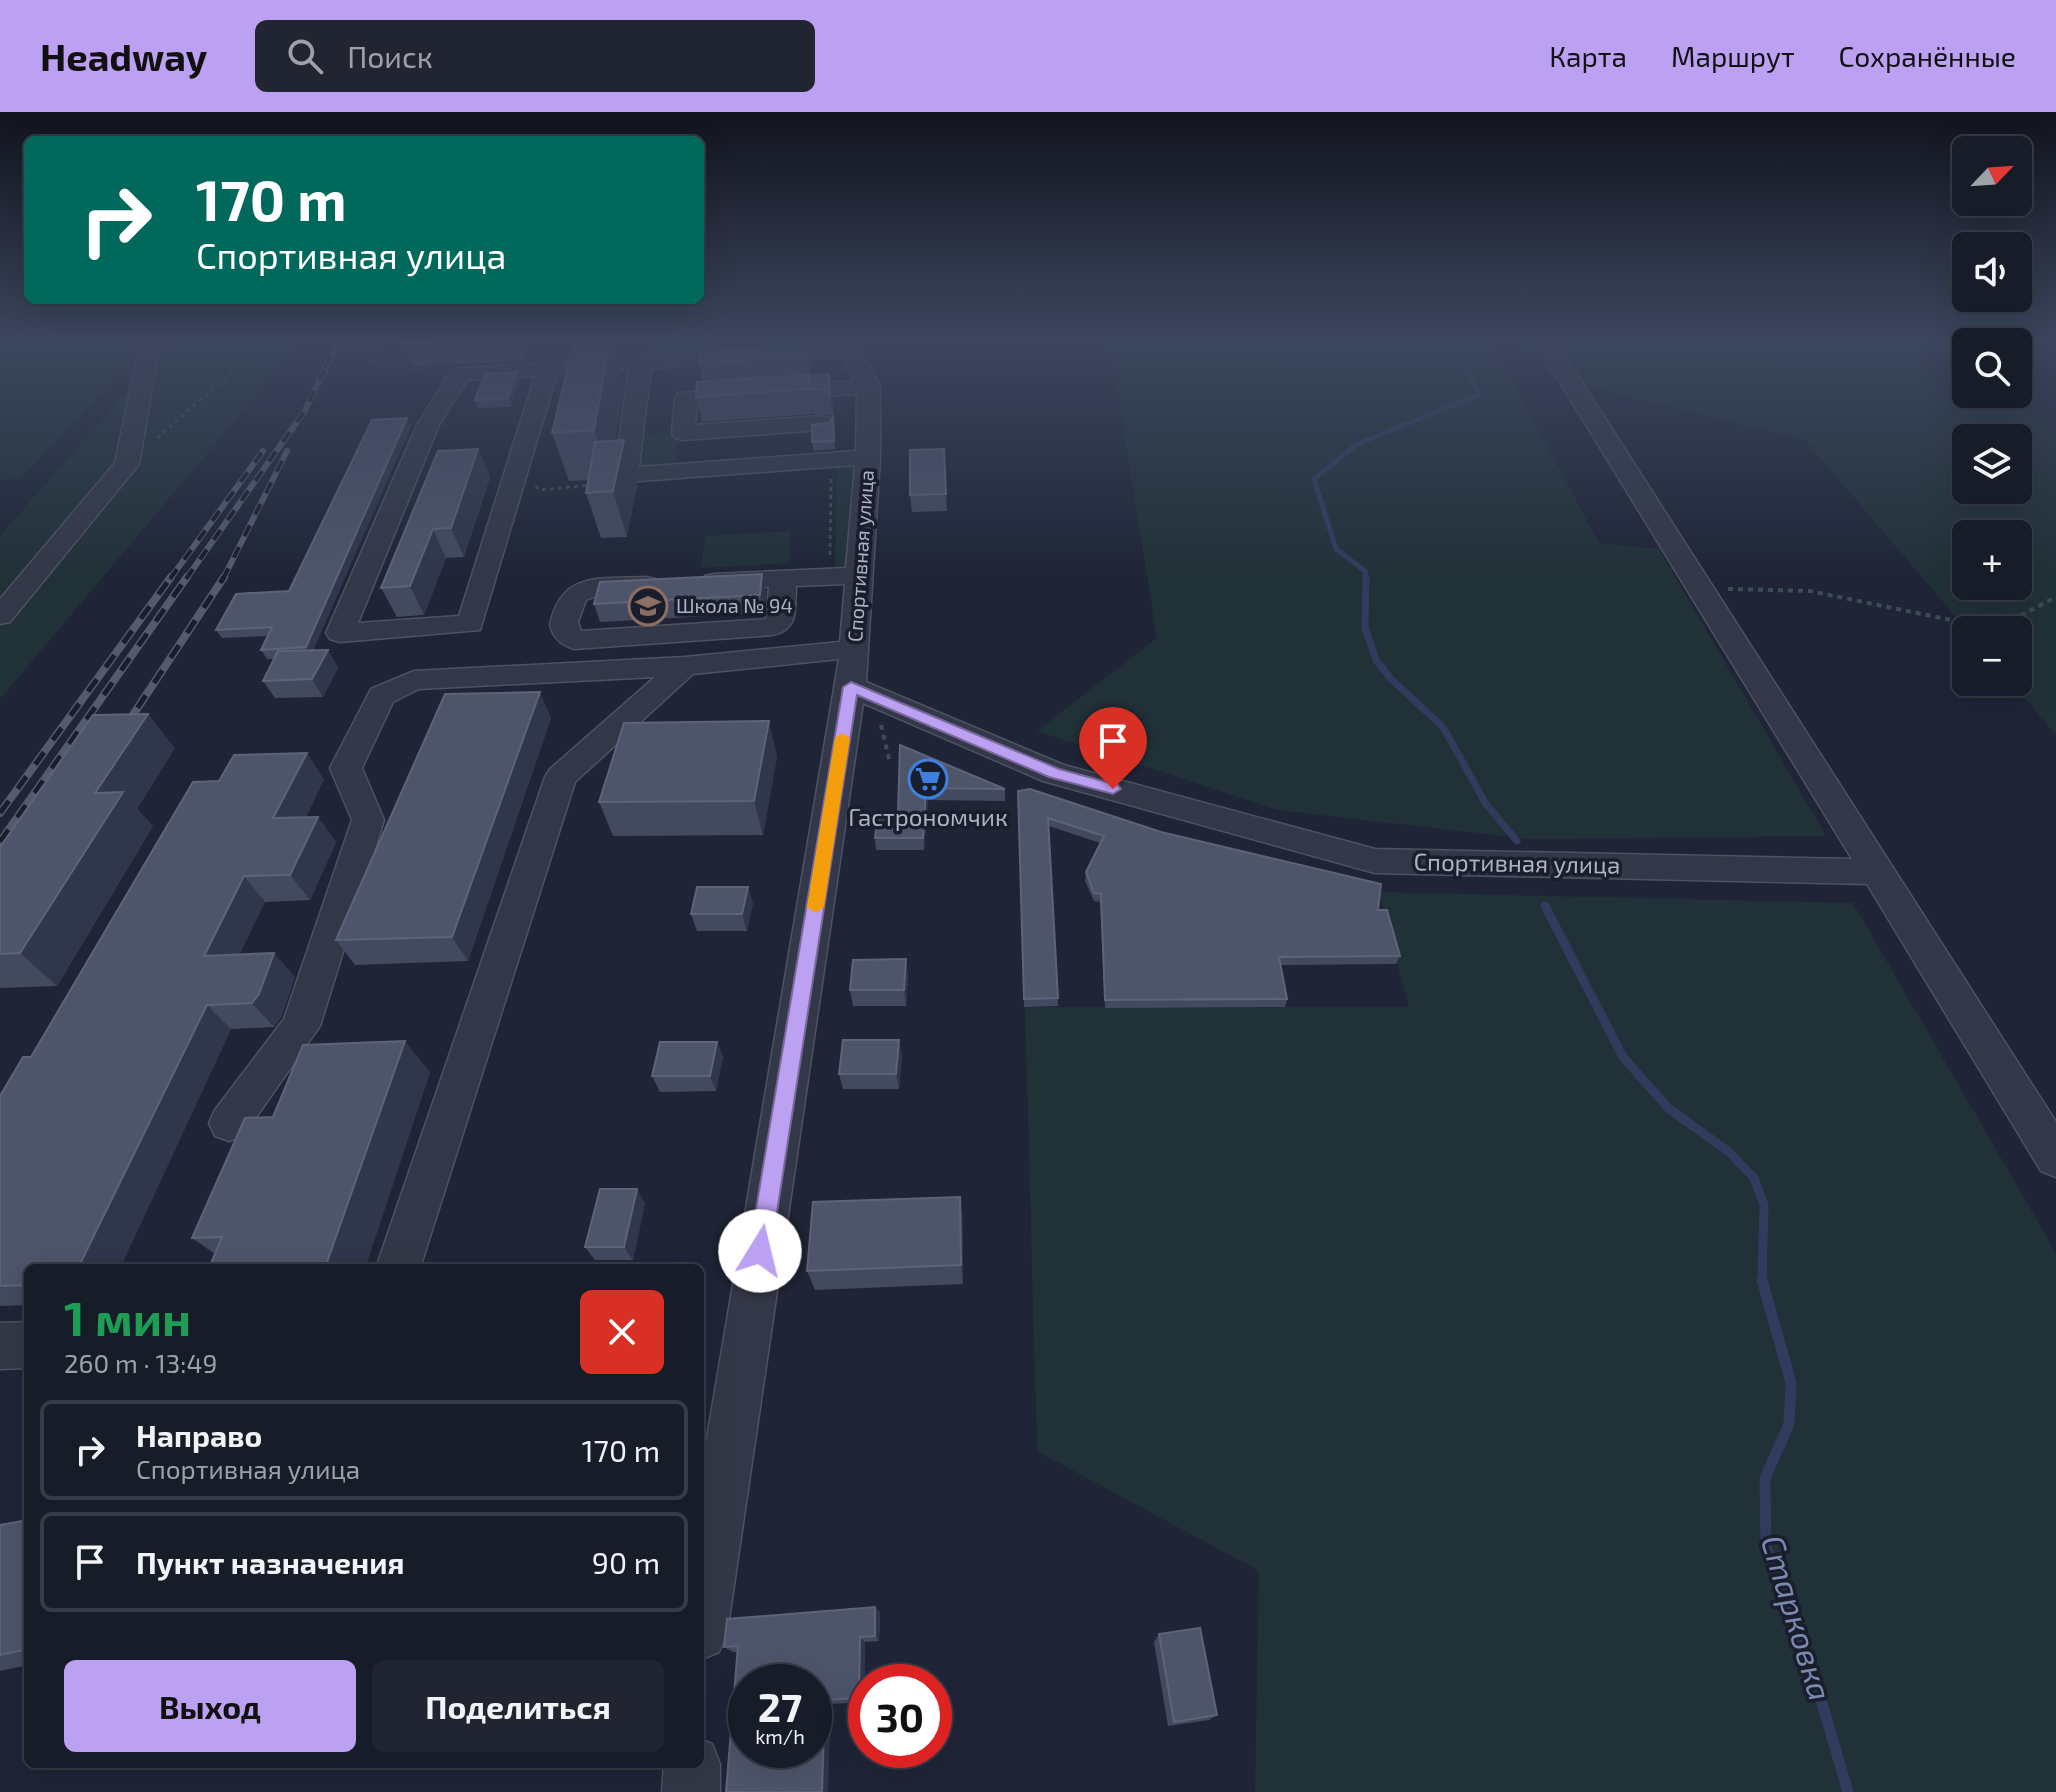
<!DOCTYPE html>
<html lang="ru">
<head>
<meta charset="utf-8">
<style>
	body { margin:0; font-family:"Exo 2",sans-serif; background:#202531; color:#f1f3f6; height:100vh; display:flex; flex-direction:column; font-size:30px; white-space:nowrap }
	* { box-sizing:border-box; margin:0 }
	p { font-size:26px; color:#9ea1a8 }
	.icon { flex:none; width:44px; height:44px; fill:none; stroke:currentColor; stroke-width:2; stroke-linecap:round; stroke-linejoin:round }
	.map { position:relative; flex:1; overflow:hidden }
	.drawer { position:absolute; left:24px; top:1152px; width:680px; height:504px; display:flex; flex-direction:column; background:#171c29; border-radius:12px; box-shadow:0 8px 32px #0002,0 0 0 2px #363a46 }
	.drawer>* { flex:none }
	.hud { position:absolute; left:24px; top:24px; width:680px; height:168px; border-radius:12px; box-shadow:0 8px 32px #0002,0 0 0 2px #363a46; background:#00695c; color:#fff; overflow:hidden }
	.needle { width:52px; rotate:65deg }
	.tools { position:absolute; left:1952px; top:24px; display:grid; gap:16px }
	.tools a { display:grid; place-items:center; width:80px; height:80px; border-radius:12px; background:#171c29; box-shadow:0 8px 32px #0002,0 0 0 2px #363a46; font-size:40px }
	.speed { position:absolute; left:728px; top:1552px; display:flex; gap:16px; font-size:40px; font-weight:700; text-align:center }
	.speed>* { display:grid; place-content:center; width:104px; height:104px; border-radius:50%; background:#171c29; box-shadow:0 8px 32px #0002,0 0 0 2px #363a46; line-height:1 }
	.speed small { font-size:20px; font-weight:400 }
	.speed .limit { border:12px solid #d22; background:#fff; color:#111 }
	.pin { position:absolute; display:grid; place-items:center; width:68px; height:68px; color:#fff; margin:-82px -34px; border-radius:50% 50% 50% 0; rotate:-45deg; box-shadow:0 0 8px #0007 }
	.pin .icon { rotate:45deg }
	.me { position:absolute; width:88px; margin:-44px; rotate:9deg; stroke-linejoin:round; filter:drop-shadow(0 0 6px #0008) }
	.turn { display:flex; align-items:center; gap:28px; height:168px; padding:0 40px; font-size:36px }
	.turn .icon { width:104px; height:104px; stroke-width:2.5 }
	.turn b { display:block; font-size:56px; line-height:68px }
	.round { display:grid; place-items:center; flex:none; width:84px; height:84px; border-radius:12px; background:#202531 }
	.summary { display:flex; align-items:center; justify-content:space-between; height:136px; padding:0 40px }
	h1 { font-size:48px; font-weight:700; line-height:60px; color:#1e9e55 }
	.button { display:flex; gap:16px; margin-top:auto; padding:16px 40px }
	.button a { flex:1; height:92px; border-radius:12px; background:#bca0f2; color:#111; font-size:32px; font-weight:700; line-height:92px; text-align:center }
	.button a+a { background:#202531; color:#f1f3f6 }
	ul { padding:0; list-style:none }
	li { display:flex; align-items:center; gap:24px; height:100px; margin:0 16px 12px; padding:0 24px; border:4px solid #363a46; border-radius:12px }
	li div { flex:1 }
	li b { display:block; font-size:30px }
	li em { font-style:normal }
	header { display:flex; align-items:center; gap:48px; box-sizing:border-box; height:112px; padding:0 40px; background:#bca0f2; color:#111 }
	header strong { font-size:38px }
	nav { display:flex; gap:44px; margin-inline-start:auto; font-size:28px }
	.search { width:560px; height:72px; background:#202531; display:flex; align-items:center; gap:20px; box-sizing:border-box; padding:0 28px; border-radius:12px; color:#9ea1a8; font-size:30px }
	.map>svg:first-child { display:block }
	.green { fill:#213138; fill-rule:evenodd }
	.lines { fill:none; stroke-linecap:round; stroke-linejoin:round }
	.stream-far3 { stroke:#313b5d; stroke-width:5 }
	.stream-far2 { stroke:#313b5d; stroke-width:7 }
	.stream-far1 { stroke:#313b5d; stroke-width:9 }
	.stream { stroke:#313b5d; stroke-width:11 }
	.minor-casing { stroke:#4d5263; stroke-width:3 }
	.path-far1 { stroke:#3c4d53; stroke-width:3; stroke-dasharray:4 4; stroke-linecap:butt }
	.path { stroke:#3c4d53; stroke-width:4; stroke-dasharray:5 5; stroke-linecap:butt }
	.minor { fill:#333848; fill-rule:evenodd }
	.rail-far1-casing { stroke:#555b6f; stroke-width:6 }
	.rail-casing { stroke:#555b6f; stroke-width:8 }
	.rail-far1 { stroke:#191d2c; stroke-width:4; stroke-dasharray:12; stroke-linecap:butt }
	.rail { stroke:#191d2c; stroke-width:5; stroke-dasharray:15; stroke-linecap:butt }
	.wall { fill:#434a60 }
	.shaded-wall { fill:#30364b }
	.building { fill:#4e556b; stroke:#5d6479; stroke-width:2; fill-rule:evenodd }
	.route { fill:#bca0f2; stroke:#7a689d; stroke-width:2 }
	.slow { fill:#f59e0b }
	.labels { text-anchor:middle; stroke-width:7; stroke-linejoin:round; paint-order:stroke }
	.far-street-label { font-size:20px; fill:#adb2c5; stroke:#191d2c }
	.far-poi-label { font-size:20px; fill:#adb2c5; stroke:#191d2c; text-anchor:start }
	.poi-label { font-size:24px; fill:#adb2c5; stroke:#191d2c }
	.street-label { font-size:24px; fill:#adb2c5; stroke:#191d2c }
	.near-water-label { font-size:32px; font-style:italic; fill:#7c8ab2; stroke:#191d2c }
</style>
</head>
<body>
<header>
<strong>Headway</strong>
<div class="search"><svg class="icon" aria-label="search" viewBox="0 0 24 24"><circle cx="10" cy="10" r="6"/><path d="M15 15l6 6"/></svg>Поиск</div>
<nav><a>Карта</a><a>Маршрут</a><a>Сохранённые</a></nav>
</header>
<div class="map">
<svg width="2056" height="1680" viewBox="0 0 2056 1680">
	<rect width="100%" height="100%" fill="#1f2537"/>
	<path class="green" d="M 0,228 L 146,228 L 122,262 L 20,367 L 0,368 Z
		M 171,228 L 303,228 L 0,587 L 0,424 Z
		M 804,228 L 797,238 L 647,248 L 648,229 Z
		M 1092,228 L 1490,228 L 1599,431 L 1659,437 L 1826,724 L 1531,727 L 1277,698 L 1037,619 L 1157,526 L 1112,247 Z
		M 1508,228 L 1954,228 L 1966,239 L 1966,282 L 2015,282 L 2056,318 L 2056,623 L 2011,570 L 2018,570 L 2018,518 L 1967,518 L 1804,327 L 1614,282 L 1533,251 ZM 1966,326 L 2018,326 L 2018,378 L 1966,378 ZM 1966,422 L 2018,422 L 2018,474 L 1966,474 Z
		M 678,321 L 676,354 L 633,357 L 638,323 Z
		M 862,348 L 855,459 L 835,460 L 837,350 Z
		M 791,419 L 789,451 L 701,456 L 705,424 Z
		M 1378,780 L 1853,791 L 2056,1141 L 2056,1680 L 1255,1680 L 1259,1459 L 1037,1339 L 1025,895 L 1409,895 Z"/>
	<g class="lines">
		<path class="stream-far3" d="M 1366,467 L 1365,459 L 1336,437 L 1314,367 L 1357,332 L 1480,282 L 1468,259 L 1477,245 L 1474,228"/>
		<path class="stream-far2" d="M 1366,465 L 1365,516 L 1376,548 L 1391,567 L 1443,615 L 1486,692 L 1517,729"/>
		<path class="stream-far1" d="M 1545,794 L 1623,945 L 1668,996 L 1729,1040 L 1754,1066 L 1764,1093 L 1762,1170"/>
		<path class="stream" d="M 1762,1168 L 1791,1271 L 1789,1312 L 1765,1366 L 1766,1435 L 1817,1574 L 1848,1680"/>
		<defs>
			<path id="minor" d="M 147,228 L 168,228 L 158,241 L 139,352 L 10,510 L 0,512 L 0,487 L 115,351 L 138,240 Z
				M 827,228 L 849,228 L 854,233 L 871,256 L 880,275 L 880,345 L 866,570 L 1064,653 L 1375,737 L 1852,747 L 1534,228 L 1555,228 L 2056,1010 L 2056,1065 L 2041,1059 L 1867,772 L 1375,761 L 1043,669 L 863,591 L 727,1521 L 719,1540 L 700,1548 L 700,1367 L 839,547 L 693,562 L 575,670 L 420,1156 L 376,1156 L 545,665 L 550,657 L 655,565 L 419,577 L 393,590 L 362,656 L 384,708 L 320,914 L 243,1024 L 229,1029 L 215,1024 L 209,1011 L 215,998 L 284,907 L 352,708 L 330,656 L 371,577 L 414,559 L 685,545 L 840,530 L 845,472 L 796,474 C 795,497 799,517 773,523 L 574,537 C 561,533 553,526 550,513 C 561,459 600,467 646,465 L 655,467 L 659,473 L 655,479 C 633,484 608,478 586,488 L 578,510 L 581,519 L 766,507 L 769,475 L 705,476 L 701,470 L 705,464 L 714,462 L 846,456 L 855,353 L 626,370 L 618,368 L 614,363 L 629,257 L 557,262 L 480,518 L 340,530 L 330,527 L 326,521 L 417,313 L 452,257 L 829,232 ZM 841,244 L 855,269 L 678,281 L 675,286 L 672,321 L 675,326 L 683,328 L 821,318 L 829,316 L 832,311 L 829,306 L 821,304 L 695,313 L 697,292 L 857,282 L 856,339 L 639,355 L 651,256 ZM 535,264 L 459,504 L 358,511 L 439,313 L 467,268 Z
				M 28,1210 L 28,1256 L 0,1257 L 0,1211 Z
				M 700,1627 L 712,1632 L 720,1652 L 720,1680 L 662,1680 L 664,1652 L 700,1652 Z"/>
		</defs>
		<use href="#minor" class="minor-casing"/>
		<path class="path-far1" d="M 349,228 L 345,235 L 380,240 L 372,250 L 434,260
			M 157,326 L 262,234 L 319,231 L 345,235
			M 536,374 L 539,378 L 592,373
			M 830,443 L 831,365"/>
		<path class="path" d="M 1728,477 L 1810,479 L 1995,517 L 2056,485
			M 881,613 L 890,651"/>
		<use href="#minor" class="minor"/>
		<defs>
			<path id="rail-far1" d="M 324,255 L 343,228
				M 170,467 L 263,339
				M 186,467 L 304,300 L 331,245
				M 223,467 L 287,339"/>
			<path id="rail" d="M 121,621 L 224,465
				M 0,701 L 171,465
				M 0,730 L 187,465"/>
		</defs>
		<use href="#rail-far1" class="rail-far1-casing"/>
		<use href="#rail" class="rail-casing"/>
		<use href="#rail-far1" class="rail-far1"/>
		<use href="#rail" class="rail"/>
	</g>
	<path class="wall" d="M 399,228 L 522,228 L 527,244 L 526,249 L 412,254 L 407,242 L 405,242 Z
		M 807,228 L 810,263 L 829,262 L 833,287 L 835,337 L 814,339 L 812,330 L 832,306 L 830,303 L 813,302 L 812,297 L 812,302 L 702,310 L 696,285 L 703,270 L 699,252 L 761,237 Z
		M 517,260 L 520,268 L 511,295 L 478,296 L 475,288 Z
		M 624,271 L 615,329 L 637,373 L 627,425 L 601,426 L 586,381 L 588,368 L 569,369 L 552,321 Z
		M 411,314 L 313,538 L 328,538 L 338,556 L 323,585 L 275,586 L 263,569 L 274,547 L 267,547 L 261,538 L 268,524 L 222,526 L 216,518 L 289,479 Z
		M 478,337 L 490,365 L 464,445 L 446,446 L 424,503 L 397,505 L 381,476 Z
		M 944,337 L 947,399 L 912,400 L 910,383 Z
		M 766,479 L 764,501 L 600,510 L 594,492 Z
		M 551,606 L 468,849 L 355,853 L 336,828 Z
		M 900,633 L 1005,677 L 1005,689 L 928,688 L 924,738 L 876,738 L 875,726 L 898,702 Z
		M 175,636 L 137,697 L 153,714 L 57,874 L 0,876 L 0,735 Z
		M 777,644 L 763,723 L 613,724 L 599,690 Z
		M 324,667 L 306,705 L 318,705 L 336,730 L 310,788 L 265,790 L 239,842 L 295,865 L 281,906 L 274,915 L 231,917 L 120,1156 L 28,1156 L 28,1193 L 0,1194 L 0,984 L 31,945 L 219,669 Z
		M 1018,679 L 1378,798 L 1400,844 L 1396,852 L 1280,853 L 1287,887 L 1285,895 L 1105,896 L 1100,790 L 1094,789 L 1085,769 L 1086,760 L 1100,731 L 1049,714 L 1058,894 L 1024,895 Z
		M 753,791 L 747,819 L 697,819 L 691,802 Z
		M 906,847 L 908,864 L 906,894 L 853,894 L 850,878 Z
		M 717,930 L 723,945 L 716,979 L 660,980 L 652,964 Z
		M 902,943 L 899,977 L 843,977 L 839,962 Z
		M 430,960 L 365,1156 L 209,1156 L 215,1142 L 192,1126 L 273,1005 Z
		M 645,1091 L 633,1148 L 595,1148 L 585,1135 Z
		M 963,1105 L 963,1172 L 815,1178 L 807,1159 Z
		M 28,1408 L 28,1553 L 0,1559 L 0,1413 Z
		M 875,1495 L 880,1501 L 879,1529 L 865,1530 L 864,1590 L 831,1592 L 737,1540 L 733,1540 L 724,1535 Z
		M 1159,1522 L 1217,1603 L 1209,1608 L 1168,1614 L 1154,1530 Z"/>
	<path class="shaded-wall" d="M 518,228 L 522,228 L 527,244 L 526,249 Z
		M 610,228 L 612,228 L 624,271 L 609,366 L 594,318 Z
		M 807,228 L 810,249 L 811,269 L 807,245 Z
		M 517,260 L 520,268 L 511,295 L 508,286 Z
		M 829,262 L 833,287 L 834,308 L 830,284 Z
		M 407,306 L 411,314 L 311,544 L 306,535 Z
		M 624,328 L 637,373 L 627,425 L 613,379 Z
		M 478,337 L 490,365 L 464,445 L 451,416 Z
		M 433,417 L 446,446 L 424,503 L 410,474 Z
		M 762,462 L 766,479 L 764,501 L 760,483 Z
		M 328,538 L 338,556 L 323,585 L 312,567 Z
		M 540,580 L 551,606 L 468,849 L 452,825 Z
		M 148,602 L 175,636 L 137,697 L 153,714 L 57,874 L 20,841 L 95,681 Z
		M 769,609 L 777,644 L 763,723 L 754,689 Z
		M 307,641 L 324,667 L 293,732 L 273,706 Z
		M 926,676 L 928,688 L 924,738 L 923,726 Z
		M 318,705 L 336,730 L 310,788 L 290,763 Z
		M 244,764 L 265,790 L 227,868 L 204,844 Z
		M 748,775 L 753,791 L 747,819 L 742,802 Z
		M 274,841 L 295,865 L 281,906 L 274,915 L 252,891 Z
		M 906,847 L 908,864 L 906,894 L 904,878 Z
		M 207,893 L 231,917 L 120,1156 L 78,1156 Z
		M 899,928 L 902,943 L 899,977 L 896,962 Z
		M 405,929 L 430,960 L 365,1156 L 330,1156 L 326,1153 Z
		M 717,930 L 723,945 L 716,979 L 710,964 Z
		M 637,1077 L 645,1091 L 633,1148 L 624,1135 Z
		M 960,1085 L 963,1105 L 963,1172 L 961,1153 Z
		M 875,1495 L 880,1501 L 879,1529 L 875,1524 Z
		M 860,1525 L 865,1530 L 864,1590 L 859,1586 Z
		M 825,1588 L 831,1592 L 828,1680 L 822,1680 Z"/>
	<path class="building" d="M 404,228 L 472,228 L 403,232 Z
		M 574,228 L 610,228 L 594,318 L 552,321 Z
		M 761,228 L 806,228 L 807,245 L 699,252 L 700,241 L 761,237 Z
		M 517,260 L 508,286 L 475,288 L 485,262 Z
		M 829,262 L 830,284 L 826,278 L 809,277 L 809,263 Z
		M 808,263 L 808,277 L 696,285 L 697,270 Z
		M 833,305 L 834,329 L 812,330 L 812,313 L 829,311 Z
		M 407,306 L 306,535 L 261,538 L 272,515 L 216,518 L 236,482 L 289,479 L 372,308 Z
		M 624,328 L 613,379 L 586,381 L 595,330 Z
		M 478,337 L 451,416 L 433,417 L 410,474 L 381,476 L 438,339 Z
		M 944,337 L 946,382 L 910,383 L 910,338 Z
		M 762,462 L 760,483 L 594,492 L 600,470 Z
		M 328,538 L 312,567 L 263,569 L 278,539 Z
		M 540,580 L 452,825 L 336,828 L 445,582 Z
		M 148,602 L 95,681 L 123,680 L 20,841 L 0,842 L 0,735 L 93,603 Z
		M 769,609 L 754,689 L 599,690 L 624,611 Z
		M 900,633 L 1005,677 L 926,676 L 923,726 L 875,726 L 878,702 L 898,702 Z
		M 307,641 L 273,706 L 318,705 L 290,763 L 244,764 L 204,844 L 274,841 L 259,882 L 252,891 L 207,893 L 78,1156 L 28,1156 L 28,1173 L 0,1174 L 0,984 L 23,945 L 31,945 L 193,670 L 219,669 L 234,643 Z
		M 1030,677 L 1161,720 L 1381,772 L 1378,798 L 1387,798 L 1400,844 L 1279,845 L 1287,887 L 1105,888 L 1101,782 L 1094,781 L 1086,760 L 1104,724 L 1048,706 L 1058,886 L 1024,887 L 1018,679 Z
		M 697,775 L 748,775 L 742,802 L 691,802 Z
		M 906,847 L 904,878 L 850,878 L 853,848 Z
		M 843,928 L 899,928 L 896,962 L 839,962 Z
		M 405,929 L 326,1153 L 250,1156 L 209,1156 L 222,1125 L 192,1126 L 245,1006 L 273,1005 L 303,933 Z
		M 660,930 L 717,930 L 710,964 L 652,964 Z
		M 600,1077 L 637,1077 L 624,1135 L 585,1135 Z
		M 960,1085 L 961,1153 L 807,1159 L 813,1090 Z
		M 28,1408 L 28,1537 L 0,1543 L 0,1413 Z
		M 875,1495 L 875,1524 L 860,1525 L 859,1586 L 825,1588 L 822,1680 L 726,1680 L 738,1534 L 724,1535 L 727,1507 ZM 746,1570 L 814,1570 L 814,1638 L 746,1638 Z
		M 1200,1516 L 1217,1603 L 1174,1610 L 1159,1522 Z"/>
	<linearGradient id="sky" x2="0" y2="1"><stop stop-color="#11141e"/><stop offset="0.49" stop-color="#3c465e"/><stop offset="1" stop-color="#3c465e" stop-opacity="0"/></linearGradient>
	<rect width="2056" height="464" fill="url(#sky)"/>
	<path class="route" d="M 851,570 L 1059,657 L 1118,673 L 1121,677 L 1113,682 L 1049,665 L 857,583 L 771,1139 L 768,1147 L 760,1150 L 753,1147 L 749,1139 L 843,575 Z"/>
	<path class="slow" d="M 842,621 L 850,626 L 824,795 L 816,801 L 807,795 L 835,626 Z"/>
	<defs>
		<symbol id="school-ring" viewBox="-11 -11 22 22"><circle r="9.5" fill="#191d2c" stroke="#8d6e63" stroke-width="1.5"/><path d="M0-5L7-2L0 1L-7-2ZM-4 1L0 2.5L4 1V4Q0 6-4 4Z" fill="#8d6e63"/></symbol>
		<symbol id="supermarket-ring" viewBox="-11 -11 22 22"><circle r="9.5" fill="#191d2c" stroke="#3f7fe0" stroke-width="1.5"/><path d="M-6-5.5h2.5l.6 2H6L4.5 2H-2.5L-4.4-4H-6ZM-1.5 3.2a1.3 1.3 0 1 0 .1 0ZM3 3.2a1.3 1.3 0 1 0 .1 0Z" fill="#3f7fe0"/></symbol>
	</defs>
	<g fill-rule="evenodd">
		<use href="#school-ring" x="626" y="472" width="44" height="44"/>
		<use href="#supermarket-ring" x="906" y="645" width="44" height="44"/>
	</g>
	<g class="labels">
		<g class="far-street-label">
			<text transform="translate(861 444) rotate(-86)" y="7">Спортивная улица</text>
		</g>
		<g class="far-poi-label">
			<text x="676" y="501">Школа № 94</text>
		</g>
		<g class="poi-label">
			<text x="928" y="714">Гастрономчик</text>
		</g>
		<g class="street-label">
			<text transform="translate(1517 752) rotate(1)" y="8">Спортивная улица</text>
		</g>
		<g class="near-water-label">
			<text transform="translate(1796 1506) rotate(73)" y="11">Старковка</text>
		</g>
	</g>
</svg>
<div class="tools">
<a><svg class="needle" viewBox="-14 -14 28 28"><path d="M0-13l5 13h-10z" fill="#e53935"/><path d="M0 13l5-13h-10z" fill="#9ea1a8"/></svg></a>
<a><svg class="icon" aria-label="sound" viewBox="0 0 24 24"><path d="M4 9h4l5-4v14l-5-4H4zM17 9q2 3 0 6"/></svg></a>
<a><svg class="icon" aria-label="search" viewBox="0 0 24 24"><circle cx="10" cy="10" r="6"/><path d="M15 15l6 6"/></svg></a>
<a><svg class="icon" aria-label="layers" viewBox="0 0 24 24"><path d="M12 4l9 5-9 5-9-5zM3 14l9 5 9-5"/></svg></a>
<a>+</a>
<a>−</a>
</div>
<div class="speed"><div>27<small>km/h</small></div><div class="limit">30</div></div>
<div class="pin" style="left:1113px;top:677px;background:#d93025"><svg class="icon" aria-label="arrive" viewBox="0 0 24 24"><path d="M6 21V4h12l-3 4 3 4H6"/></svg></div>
<svg class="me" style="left:760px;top:1139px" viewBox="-20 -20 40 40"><circle r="19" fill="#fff"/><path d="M0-13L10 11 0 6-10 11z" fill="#bca0f2"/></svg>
<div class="hud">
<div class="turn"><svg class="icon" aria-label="right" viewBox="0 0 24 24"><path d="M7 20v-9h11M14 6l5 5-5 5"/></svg><div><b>170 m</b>Спортивная улица</div></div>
</div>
<section class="drawer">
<div class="summary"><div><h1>1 мин</h1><p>260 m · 13:49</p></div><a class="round" style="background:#d93025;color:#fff"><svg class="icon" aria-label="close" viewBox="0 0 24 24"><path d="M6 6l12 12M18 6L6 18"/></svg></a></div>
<ul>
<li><svg class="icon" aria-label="right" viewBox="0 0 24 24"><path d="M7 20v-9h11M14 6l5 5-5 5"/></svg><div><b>Направо</b><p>Спортивная улица</p></div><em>170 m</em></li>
<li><svg class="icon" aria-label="arrive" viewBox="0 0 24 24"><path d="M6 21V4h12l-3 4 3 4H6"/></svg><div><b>Пункт назначения</b></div><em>90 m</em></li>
</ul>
<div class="button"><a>Выход</a><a>Поделиться</a></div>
</section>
</div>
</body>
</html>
